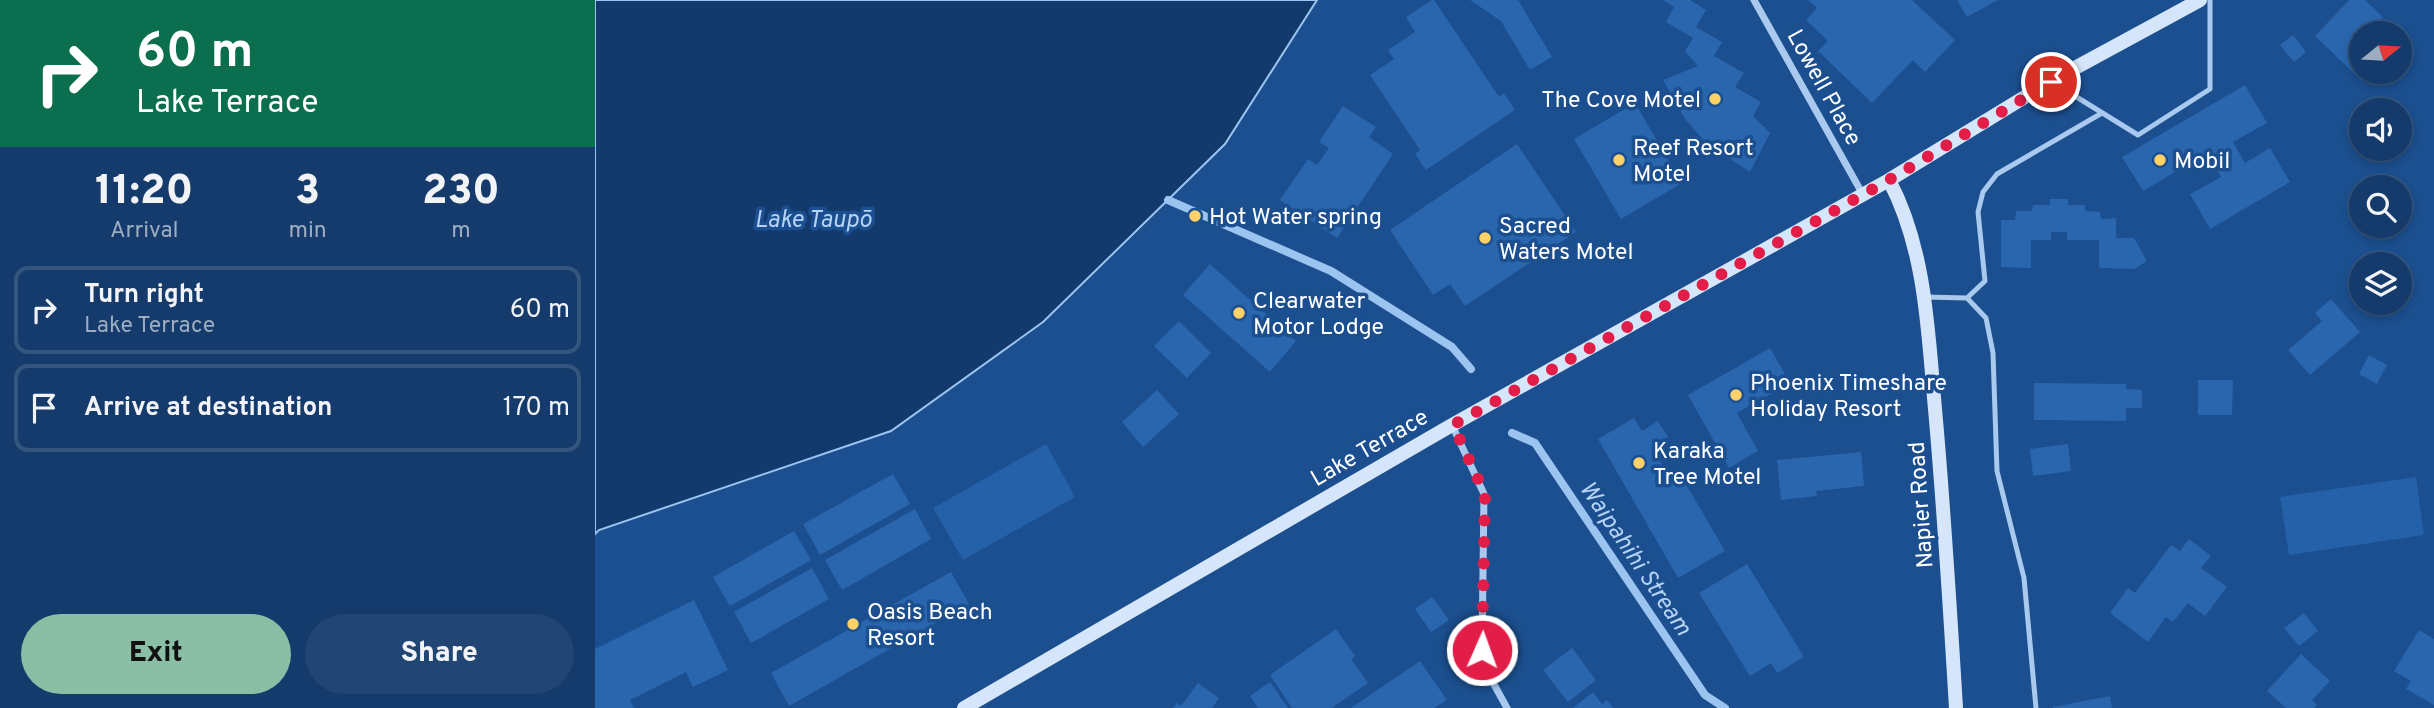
<!DOCTYPE html>
<html lang="en">
<head>
<meta charset="utf-8">
<style>
	body { margin:0; font-family:Overpass,sans-serif; background:#214673; color:#f1f3f6; height:100vh; display:flex; flex-direction:column; font-size:26px; white-space:nowrap }
	* { box-sizing:border-box; margin:0 }
	p { font-size:23px; color:#9dadc1 }
	.icon { flex:none; width:38px; height:38px; fill:none; stroke:currentColor; stroke-width:2; stroke-linecap:round; stroke-linejoin:round }
	.map { position:relative; flex:1; overflow:hidden }
	.sheet { display:flex; flex-direction:column; background:#143b6b; width:595px }
	.sheet>* { flex:none }
	.top-card { background:#0b6e4f; color:#fff; overflow:hidden }
	.needle { width:46px; rotate:72deg }
	.buttons { position:absolute; left:1754px; top:21px; display:grid; gap:14px }
	.buttons a { display:grid; place-items:center; width:63px; height:63px; border-radius:50%; background:#143b6b; box-shadow:0 4px 10px #0003,0 0 0 2px #33557e; font-size:35px }
	.pin { position:absolute; display:grid; place-items:center; width:60px; height:60px; color:#fff; margin:-30px; border:4px solid #fff; border-radius:50%; box-shadow:0 2px 7px #0007 }
	.me { position:absolute; width:77px; margin:-38px; rotate:2deg; stroke-linejoin:round; filter:drop-shadow(0 0 5px #0008) }
	.turn { display:flex; align-items:center; gap:24px; height:147px; padding:0 21px; font-size:32px }
	.turn .icon { width:91px; height:91px; stroke-width:2.5 }
	.turn b { display:block; font-size:49px; line-height:60px }
	.eta { display:flex; justify-content:space-evenly; align-items:center; height:119px; text-align:center }
	.eta b { font-size:42px; font-weight:800; line-height:49px }
	.primary-button { display:flex; gap:14px; margin-top:auto; padding:14px 21px }
	.primary-button a { flex:1; height:80px; border-radius:42px; background:#8abfa5; color:#111; font-size:28px; font-weight:800; line-height:80px; text-align:center }
	.primary-button a+a { background:#214673; color:#f1f3f6 }
	ul { padding:0; list-style:none }
	li { display:flex; align-items:center; gap:21px; height:88px; margin:0 14px 10px; padding:0 7px; border:4px solid #33557e; border-radius:14px }
	li div { flex:1 }
	li b { display:block; font-size:26px }
	li em { font-style:normal }
	main { display:flex; flex:1; min-height:0 }
	.map>svg:first-child { display:block }
	.green { fill:#2461a8 }
	.water { fill:#123a6d; stroke:#9cc4f0; stroke-width:2 }
	.lines { fill:none; stroke-linecap:round; stroke-linejoin:round }
	.stream { stroke:#9cc4f0; stroke-width:8 }
	.building { fill:#2a66ad }
	.service { stroke:#a9c9ee; stroke-width:5 }
	.minor { stroke:#a9c9ee; stroke-width:7 }
	.secondary { stroke:#d6e6fa; stroke-width:14 }
	.route { stroke:#e11d48; stroke-width:12; stroke-dasharray:0 21.6 }
	.poi-dot { fill:#ffd166; stroke:#1b4f8f; stroke-width:2.5 }
	.labels { text-anchor:middle; stroke-width:7; stroke-linejoin:round; paint-order:stroke }
	.street-label { font-size:23px; fill:#fff; stroke:#1b4f8f }
	.poi-label { font-size:23px; fill:#fff; stroke:#1b4f8f; text-anchor:start }
	.water-label { font-size:24px; font-style:italic; fill:#b5d3f5; stroke:#1b4f8f }
</style>
</head>
<body>
<main>
<section class="sheet">
<div class="top-card">
<div class="turn"><svg class="icon" aria-label="right" viewBox="0 0 24 24"><path d="M7 20v-9h11M14 6l5 5-5 5"/></svg><div><b>60 m</b>Lake Terrace</div></div>
</div>
<div class="eta">
<div><b>11:20</b><p>Arrival</p></div>
<div><b>3</b><p>min</p></div>
<div><b>230</b><p>m</p></div>
</div>
<ul>
<li><svg class="icon" aria-label="right" viewBox="0 0 24 24"><path d="M7 20v-9h11M14 6l5 5-5 5"/></svg><div><b>Turn right</b><p>Lake Terrace</p></div><em>60 m</em></li>
<li><svg class="icon" aria-label="arrive" viewBox="0 0 24 24"><path d="M6 21V4h12l-3 4 3 4H6"/></svg><div><b>Arrive at destination</b></div><em>170 m</em></li>
</ul>
<div class="primary-button"><a>Exit</a><a>Share</a></div>
</section>
<div class="map">
<svg width="1839" height="708" viewBox="0 0 1839 708">
	<rect width="100%" height="100%" fill="#1b4f8f"/>
	<path class="green" d="M 451,444 L 480,497 L 368,560 L 338,508 Z
		M 1821,477 L 1829,535 L 1694,555 L 1685,497 Z"/>
	<path class="water" d="M 0,0 L 722,0 L 630,144 L 448,322 L 296,431 L 4,530 L 0,534 Z"/>
	<g class="lines">
		<path class="stream" d="M 573,200 L 736,271 L 857,347 L 876,369
			M 917,433 L 940,443 L 1110,695 L 1130,708"/>
	</g>
	<path class="building" d="M 837,0 L 839,0 L 904,97 L 909,93 L 920,110 L 831,170 L 820,154 L 825,150 L 775,75 L 799,59 L 793,50 L 820,32 L 811,17 Z
		M 875,0 L 923,0 L 957,57 L 935,70 L 906,21 Z
		M 1068,0 L 1095,0 L 1111,10 L 1101,27 L 1127,42 L 1119,56 L 1149,73 L 1140,87 L 1166,102 L 1158,116 L 1175,133 L 1155,172 L 1113,145 L 1090,119 L 1068,80 L 1103,66 L 1090,51 L 1098,38 L 1071,22 L 1079,7 Z
		M 1213,0 L 1317,0 L 1360,40 L 1330,72 L 1318,60 L 1277,103 L 1223,51 L 1233,41 L 1211,20 L 1222,8 Z
		M 1362,0 L 1403,0 L 1372,17 Z
		M 1754,0 L 1770,0 L 1788,17 L 1772,33 L 1766,33 L 1766,40 L 1761,45 L 1766,49 L 1766,72 L 1772,72 L 1765,79 L 1720,36 Z
		M 1698,35 L 1711,52 L 1699,62 L 1685,45 Z
		M 1650,85 L 1672,123 L 1638,142 L 1650,163 L 1675,148 L 1695,182 L 1615,229 L 1595,194 L 1626,177 L 1612,153 L 1548,191 L 1527,157 Z
		M 1040,103 L 1087,183 L 1026,219 L 979,139 Z
		M 748,106 L 781,127 L 774,137 L 798,154 L 742,238 L 685,200 L 713,159 L 722,165 L 734,148 L 724,142 Z
		M 922,144 L 981,232 L 870,306 L 855,284 L 838,295 L 795,230 Z
		M 1455,199 L 1473,199 L 1473,205 L 1490,205 L 1490,211 L 1505,212 L 1506,219 L 1521,218 L 1521,238 L 1539,238 L 1552,261 L 1539,269 L 1504,268 L 1504,240 L 1472,240 L 1472,232 L 1456,232 L 1456,240 L 1436,240 L 1436,268 L 1406,267 L 1406,220 L 1420,220 L 1421,211 L 1437,211 L 1438,205 L 1455,205 Z
		M 615,264 L 701,341 L 675,372 L 588,295 Z
		M 1736,299 L 1765,332 L 1715,375 L 1693,350 L 1727,321 L 1720,313 Z
		M 584,321 L 616,353 L 592,378 L 559,346 Z
		M 1175,348 L 1195,383 L 1142,413 L 1163,451 L 1134,468 L 1093,395 Z
		M 1774,355 L 1792,365 L 1782,384 L 1764,374 Z
		M 1603,380 L 1638,380 L 1637,415 L 1603,415 Z
		M 1439,383 L 1531,384 L 1531,389 L 1547,390 L 1547,408 L 1531,408 L 1531,421 L 1439,420 Z
		M 562,390 L 584,414 L 548,447 L 527,422 Z
		M 1039,418 L 1047,431 L 1063,421 L 1073,437 L 1057,447 L 1073,474 L 1082,469 L 1130,551 L 1083,578 L 1003,439 Z
		M 1473,444 L 1476,471 L 1438,476 L 1435,449 Z
		M 1266,452 L 1269,486 L 1221,491 L 1222,496 L 1186,500 L 1182,460 Z
		M 298,474 L 315,504 L 225,555 L 208,524 Z
		M 320,509 L 336,539 L 247,590 L 230,560 Z
		M 199,531 L 216,560 L 135,606 L 118,577 Z
		M 1594,539 L 1616,556 L 1606,568 L 1632,587 L 1610,616 L 1593,603 L 1578,622 L 1571,617 L 1553,642 L 1515,613 L 1533,588 L 1540,593 L 1576,545 L 1585,551 Z
		M 1152,564 L 1209,657 L 1182,673 L 1176,663 L 1155,676 L 1104,593 Z
		M 217,568 L 234,599 L 156,643 L 139,612 Z
		M 356,572 L 374,604 L 194,706 L 176,673 Z
		M 837,597 L 854,620 L 836,632 L 820,609 Z
		M 99,600 L 133,670 L 98,687 L 91,672 L 35,700 L 39,708 L 0,708 L 0,649 Z
		M 1709,613 L 1723,631 L 1704,646 L 1689,628 Z
		M 741,629 L 760,656 L 756,659 L 773,683 L 737,708 L 697,708 L 675,675 Z
		M 1824,630 L 1839,639 L 1839,705 L 1811,689 L 1816,681 L 1799,671 Z
		M 977,648 L 1001,680 L 973,702 L 948,670 Z
		M 1706,654 L 1735,681 L 1717,700 L 1722,705 L 1719,708 L 1691,708 L 1672,691 Z
		M 825,661 L 852,700 L 839,708 L 756,708 Z
		M 675,682 L 693,708 L 663,708 L 655,696 Z
		M 603,683 L 624,698 L 617,708 L 578,708 L 582,703 L 586,706 Z
		M 998,692 L 1007,704 L 1012,700 L 1018,708 L 978,708 Z
		M 1515,696 L 1517,708 L 1458,708 L 1458,707 Z"/>
	<g class="lines">
		<path class="service" d="M 1459,83 L 1543,135 L 1615,89 L 1615,0
			M 1329,297 L 1372,298 L 1391,318 L 1398,353 L 1402,471 L 1429,578 L 1441,708
			M 1372,298 L 1390,281 L 1383,212 L 1388,192 L 1402,174 L 1507,113"/>
		<path class="minor" d="M 1159,0 L 1267,193
			M 857,425 L 889,494 L 887,650 L 896,679 L 912,708"/>
		<path class="secondary" d="M 1294,180 C 1331,250 1333,332 1340,409 C 1349,509 1355,608 1361,708
			M 369,708 L 857,425 L 1294,180 L 1456,81 L 1605,0"/>
	</g>
	<g class="lines">
		<path class="route" d="M 887,650 L 890,494 L 858,425 L 1294,180 L 1456,82"/>
	</g>
	<g class="poi-dot">
		<circle cx="1120" cy="99" r="7"/>
		<circle cx="1024" cy="160" r="7"/>
		<circle cx="1565" cy="160" r="7"/>
		<circle cx="600" cy="216" r="7"/>
		<circle cx="890" cy="238" r="7"/>
		<circle cx="644" cy="313" r="7"/>
		<circle cx="1141" cy="395" r="7"/>
		<circle cx="1044" cy="463" r="7"/>
		<circle cx="258" cy="624" r="7"/>
	</g>
	<g class="labels">
		<g class="street-label">
			<text transform="translate(1230 87) rotate(61)" y="8">Lowell Place</text>
			<text transform="translate(774 447) rotate(-30)" y="8">Lake Terrace</text>
			<text transform="translate(1325 505) rotate(-94)" y="8">Napier Road</text>
		</g>
		<g class="poi-label">
			<text x="1106" y="107" text-anchor="end">The Cove Motel</text>
			<text x="1038" y="155">Reef Resort<tspan x="1038" dy="26">Motel</tspan></text>
			<text x="1579" y="168">Mobil</text>
			<text x="614" y="224">Hot Water spring</text>
			<text x="904" y="233">Sacred<tspan x="904" dy="26">Waters Motel</tspan></text>
			<text x="658" y="308">Clearwater<tspan x="658" dy="26">Motor Lodge</tspan></text>
			<text x="1155" y="390">Phoenix Timeshare<tspan x="1155" dy="26">Holiday Resort</tspan></text>
			<text x="1058" y="458">Karaka<tspan x="1058" dy="26">Tree Motel</tspan></text>
			<text x="272" y="619">Oasis Beach<tspan x="272" dy="26">Resort</tspan></text>
		</g>
		<g class="water-label">
			<text x="218" y="227">Lake Taupō</text>
			<text transform="translate(1041 558) rotate(56)" y="8">Waipahihi Stream</text>
		</g>
	</g>
</svg>
<div class="buttons">
<a><svg class="needle" viewBox="-14 -14 28 28"><path d="M0-13l5 13h-10z" fill="#e53935"/><path d="M0 13l5-13h-10z" fill="#9dadc1"/></svg></a>
<a><svg class="icon" aria-label="sound" viewBox="0 0 24 24"><path d="M4 9h4l5-4v14l-5-4H4zM17 9q2 3 0 6"/></svg></a>
<a><svg class="icon" aria-label="search" viewBox="0 0 24 24"><circle cx="10" cy="10" r="6"/><path d="M15 15l6 6"/></svg></a>
<a><svg class="icon" aria-label="layers" viewBox="0 0 24 24"><path d="M12 4l9 5-9 5-9-5zM3 14l9 5 9-5"/></svg></a>
</div>
<div class="pin" style="left:1456px;top:82px;background:#d93025"><svg class="icon" aria-label="arrive" viewBox="0 0 24 24"><path d="M6 21V4h12l-3 4 3 4H6"/></svg></div>
<svg class="me" style="left:887px;top:650px" viewBox="-20 -20 40 40"><circle r="17" fill="#e11d48" stroke="#fff" stroke-width="3"/><path d="M0-11L8 9 0 5-8 9z" fill="#fff"/></svg>
</div>
</main>
</body>
</html>
